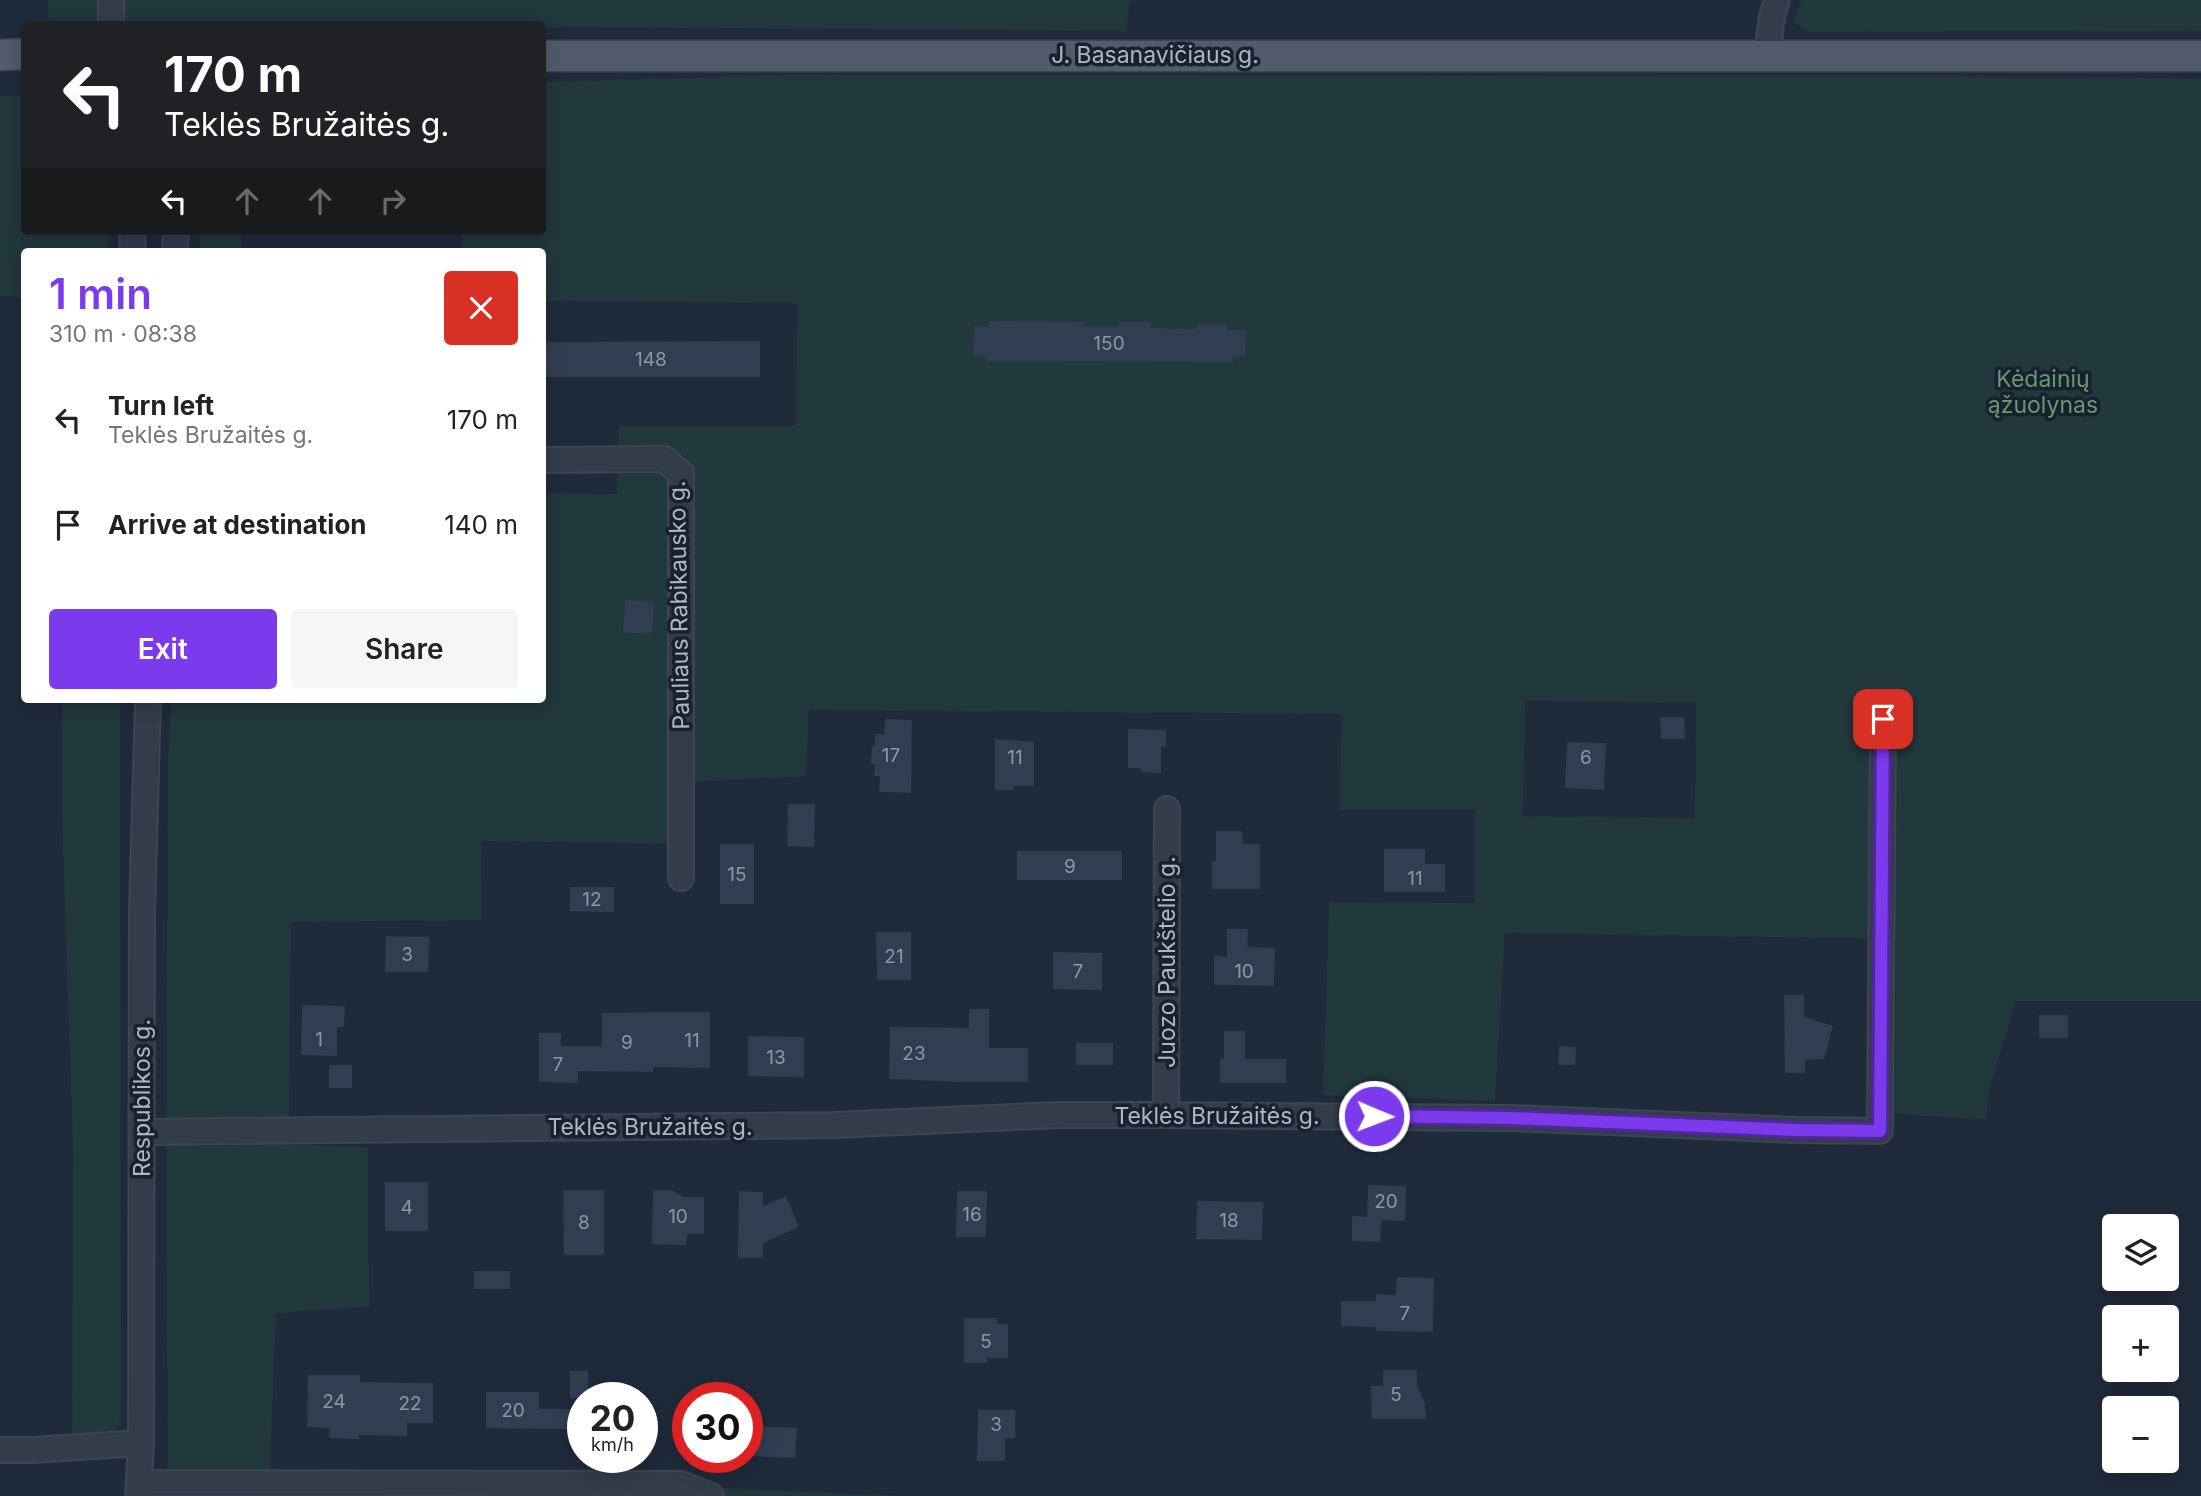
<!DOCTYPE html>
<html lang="en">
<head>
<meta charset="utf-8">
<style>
	body { margin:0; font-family:Inter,sans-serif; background:#f6f6f6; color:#222; height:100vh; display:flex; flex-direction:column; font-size:26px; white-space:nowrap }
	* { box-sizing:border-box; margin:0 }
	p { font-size:23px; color:#767676 }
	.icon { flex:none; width:38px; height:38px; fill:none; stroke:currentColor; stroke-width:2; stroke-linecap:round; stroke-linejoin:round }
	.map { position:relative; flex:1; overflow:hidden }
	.panel { position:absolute; left:21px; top:248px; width:525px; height:455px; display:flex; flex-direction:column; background:#fff; border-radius:7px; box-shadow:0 4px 18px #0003 }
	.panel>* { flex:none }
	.hud { position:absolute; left:21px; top:21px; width:525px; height:214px; border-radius:7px; box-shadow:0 4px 18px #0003; background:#202124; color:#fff; overflow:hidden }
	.tools { position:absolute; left:2102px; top:1214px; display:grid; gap:14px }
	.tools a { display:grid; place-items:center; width:77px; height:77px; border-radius:7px; background:#fff; box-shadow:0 4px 18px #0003; font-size:35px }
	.speed { position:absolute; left:567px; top:1382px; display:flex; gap:14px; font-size:35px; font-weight:700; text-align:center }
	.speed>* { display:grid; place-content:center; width:91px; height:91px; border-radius:50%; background:#fff; box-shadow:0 4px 18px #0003; line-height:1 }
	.speed small { font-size:18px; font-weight:400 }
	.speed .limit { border:10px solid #d22; background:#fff; color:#111 }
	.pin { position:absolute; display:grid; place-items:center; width:60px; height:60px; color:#fff; margin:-30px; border-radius:14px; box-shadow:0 4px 10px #0006 }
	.me { position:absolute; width:77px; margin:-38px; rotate:91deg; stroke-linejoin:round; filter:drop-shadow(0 0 5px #0008) }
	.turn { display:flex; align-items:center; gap:24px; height:147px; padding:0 28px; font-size:32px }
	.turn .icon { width:91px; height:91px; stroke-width:2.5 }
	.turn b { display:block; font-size:49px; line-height:60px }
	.lanes { display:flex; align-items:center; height:66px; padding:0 28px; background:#0003; justify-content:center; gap:35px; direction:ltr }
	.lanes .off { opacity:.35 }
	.round { display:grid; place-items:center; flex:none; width:74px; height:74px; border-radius:7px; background:#f6f6f6 }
	.summary { display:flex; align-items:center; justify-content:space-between; height:119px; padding:0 28px }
	h1 { font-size:42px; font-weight:600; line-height:52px; color:#7c3aed }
	.button { display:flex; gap:14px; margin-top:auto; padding:14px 28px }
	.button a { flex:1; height:80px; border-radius:7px; background:#7c3aed; color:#fff; font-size:28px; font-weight:600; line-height:80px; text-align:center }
	.button a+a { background:#f6f6f6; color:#222 }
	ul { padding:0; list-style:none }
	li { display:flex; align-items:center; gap:21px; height:105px; padding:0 28px }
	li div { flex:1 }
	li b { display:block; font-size:26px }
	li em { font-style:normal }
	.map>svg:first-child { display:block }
	.green { fill:#21383c; fill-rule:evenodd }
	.building { fill:#313e52 }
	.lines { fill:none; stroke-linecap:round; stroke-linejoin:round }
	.minor-casing { stroke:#3d4554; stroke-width:28 }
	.major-casing { stroke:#3d4554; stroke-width:33 }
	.minor { stroke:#333c4b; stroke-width:24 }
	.major { stroke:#515b6b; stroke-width:30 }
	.route-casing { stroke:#51269a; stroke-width:18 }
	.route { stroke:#7c3aed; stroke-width:12 }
	.labels { text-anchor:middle; stroke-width:7; stroke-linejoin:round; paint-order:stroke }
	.number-label { font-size:19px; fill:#8d97a8 }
	.street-label { font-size:23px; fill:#aeb7c7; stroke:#19212f }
	.park-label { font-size:23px; fill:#639a71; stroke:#19212f }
</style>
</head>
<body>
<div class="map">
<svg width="2201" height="1496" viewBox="0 0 2201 1496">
	<rect width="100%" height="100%" fill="#1f2a3b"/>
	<path class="green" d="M 47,0 L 1130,0 L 1126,31 L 543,27 L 542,24 L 49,24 Z
		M 1802,0 L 2201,0 L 2201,31 L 1810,32 L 1801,28 L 1793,20 Z
		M 783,75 L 2127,77 L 2201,79 L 2201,1001 L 2016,1001 L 1988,1094 L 1987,1120 L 1895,1114 L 1896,939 L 1505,933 L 1495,1101 L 1323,1095 L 1329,902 L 1475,903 L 1475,810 L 1340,810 L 1341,714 L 809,710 L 806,776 L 688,782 L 672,844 L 481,841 L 482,920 L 291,922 L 289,1144 L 368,1147 L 369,1307 L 276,1313 L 270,1469 L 907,1496 L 163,1496 L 168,1460 L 166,1214 L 168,755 L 172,700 L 542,700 L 543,493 L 617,494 L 619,426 L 796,426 L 797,303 L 543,301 L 542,252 L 462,252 L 461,231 L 542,231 L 543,82 ZM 1525,701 L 1696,703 L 1695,818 L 1523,816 Z
		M 0,96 L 24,96 L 24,231 L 108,231 L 108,252 L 24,252 L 24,302 L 20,297 L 0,296 Z
		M 200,231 L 241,231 L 241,252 L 200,252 Z
		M 62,700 L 120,700 L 121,1418 C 113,1443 95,1437 72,1439 L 73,1149 L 62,820 Z"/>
	<path class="building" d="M 989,321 L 1084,322 L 1084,327 L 1119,327 L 1119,322 L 1151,322 L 1151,328 L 1197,329 L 1197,324 L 1227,324 L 1227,330 L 1246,330 L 1245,356 L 1233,356 L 1233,362 L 986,361 L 987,356 L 973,356 L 974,326 L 989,327 Z
		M 760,341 L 760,377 L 542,377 L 542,342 Z
		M 625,600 L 654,602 L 652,634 L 623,632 Z
		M 1660,717 L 1684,717 L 1685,739 L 1661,739 Z
		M 885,719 L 912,720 L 911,793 L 879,792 L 880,776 L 874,776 L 875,764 L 871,764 L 872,746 L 875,747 L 875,734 L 884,734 Z
		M 1128,729 L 1166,730 L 1166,747 L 1161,747 L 1161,773 L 1141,772 L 1141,768 L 1128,768 Z
		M 995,739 L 1034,742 L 1034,786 L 1014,786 L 1014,790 L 995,790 Z
		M 1567,742 L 1606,743 L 1604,790 L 1565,788 Z
		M 788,804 L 815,804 L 814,847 L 787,846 Z
		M 1216,831 L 1242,831 L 1243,844 L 1260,844 L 1260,889 L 1212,889 L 1212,861 L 1216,861 Z
		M 720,844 L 754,844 L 754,904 L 720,904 Z
		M 1384,849 L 1425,849 L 1425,864 L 1445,864 L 1445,892 L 1384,892 Z
		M 1017,851 L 1122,851 L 1122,880 L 1017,880 Z
		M 570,887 L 614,887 L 614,912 L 570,911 Z
		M 1227,929 L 1248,929 L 1247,947 L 1275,948 L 1274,986 L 1214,985 L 1214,956 L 1227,957 Z
		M 876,932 L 911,932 L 911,980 L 877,980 Z
		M 386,936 L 429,937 L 428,972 L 385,972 Z
		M 1053,952 L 1102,953 L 1102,990 L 1053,989 Z
		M 1784,995 L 1804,995 L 1804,1017 L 1833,1026 L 1824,1059 L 1805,1060 L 1805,1073 L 1785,1073 Z
		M 302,1005 L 345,1006 L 344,1027 L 337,1027 L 337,1056 L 301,1055 Z
		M 969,1009 L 989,1009 L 989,1048 L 1028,1048 L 1028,1082 L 960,1082 L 889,1079 L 890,1027 L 969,1028 Z
		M 674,1012 L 710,1012 L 710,1068 L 653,1067 L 653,1072 L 578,1071 L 578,1083 L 539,1082 L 539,1033 L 561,1033 L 561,1046 L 602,1046 L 602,1013 Z
		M 2039,1015 L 2068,1015 L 2068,1038 L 2039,1038 Z
		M 1224,1031 L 1245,1031 L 1245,1059 L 1286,1059 L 1286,1083 L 1220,1083 L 1220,1059 L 1224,1059 Z
		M 748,1036 L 804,1037 L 804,1077 L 748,1076 Z
		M 1076,1043 L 1113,1043 L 1113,1065 L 1076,1065 Z
		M 1559,1046 L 1576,1047 L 1575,1065 L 1558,1065 Z
		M 329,1065 L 352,1065 L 352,1088 L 329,1088 Z
		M 385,1182 L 428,1182 L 428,1231 L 385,1231 Z
		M 1368,1185 L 1406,1186 L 1405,1221 L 1381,1220 L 1380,1242 L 1352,1241 L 1352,1216 L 1367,1217 Z
		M 563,1190 L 604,1190 L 604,1255 L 564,1255 Z
		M 653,1190 L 672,1190 L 683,1197 L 704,1197 L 704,1234 L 687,1234 L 686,1245 L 652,1244 Z
		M 739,1191 L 763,1192 L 763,1206 L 786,1196 L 799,1227 L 763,1243 L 763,1258 L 738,1258 Z
		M 957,1191 L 987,1191 L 986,1237 L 956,1237 Z
		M 1197,1201 L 1263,1202 L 1262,1240 L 1196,1239 Z
		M 474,1271 L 510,1271 L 510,1289 L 474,1289 Z
		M 1397,1277 L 1434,1278 L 1433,1332 L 1376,1331 L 1376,1327 L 1341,1326 L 1341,1301 L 1376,1301 L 1376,1294 L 1396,1295 Z
		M 964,1318 L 997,1318 L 997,1324 L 1008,1324 L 1008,1358 L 987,1358 L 987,1363 L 964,1363 Z
		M 1383,1370 L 1417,1370 L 1417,1386 L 1425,1403 L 1426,1419 L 1372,1419 L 1371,1386 L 1383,1386 Z
		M 570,1371 L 588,1371 L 588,1398 L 570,1398 Z
		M 308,1375 L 360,1375 L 360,1382 L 433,1383 L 433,1423 L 407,1423 L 407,1436 L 359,1435 L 359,1439 L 329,1438 L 330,1428 L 307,1427 Z
		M 486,1392 L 539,1392 L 539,1409 L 583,1409 L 583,1429 L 486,1428 Z
		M 978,1410 L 1015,1410 L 1015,1438 L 1005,1438 L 1005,1461 L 977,1461 Z
		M 747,1426 L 797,1428 L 795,1458 L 747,1456 Z"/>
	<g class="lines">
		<defs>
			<path id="minor" d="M 111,0 L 111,24
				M 1767,56 L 1772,16 L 1777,0
				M 132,231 L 133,252
				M 175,252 L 176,231
				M 542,460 L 664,459 L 681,473 L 681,878
				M 1166,1115 L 1167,809
				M 142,1132 L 834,1125 L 1058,1115 L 1166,1115 L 1510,1118 L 1796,1130 L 1880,1131 L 1883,719
				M 0,1450 L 33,1450 L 141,1443
				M 139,1483 L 681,1484 L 711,1496
				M 138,1496 L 141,1443 L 142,912 L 148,700"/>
			<path id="major" d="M 0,55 L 24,54
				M 542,56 L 2201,56"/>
		</defs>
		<use href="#minor" class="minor-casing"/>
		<use href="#major" class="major-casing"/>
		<use href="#minor" class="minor"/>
		<use href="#major" class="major"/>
	</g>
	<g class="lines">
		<defs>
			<path id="route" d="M 1374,1116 L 1510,1118 L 1796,1130 L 1880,1131 L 1883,719"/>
		</defs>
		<use href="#route" class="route-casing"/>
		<use href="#route" class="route"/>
	</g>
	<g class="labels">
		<g class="number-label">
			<text x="1109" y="350">150</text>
			<text x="651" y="366">148</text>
			<text x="891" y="762">17</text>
			<text x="1015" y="764">11</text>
			<text x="1586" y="764">6</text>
			<text x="1070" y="873">9</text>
			<text x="737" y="881">15</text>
			<text x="1415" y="885">11</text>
			<text x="592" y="906">12</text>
			<text x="407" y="961">3</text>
			<text x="894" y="963">21</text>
			<text x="1078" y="978">7</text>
			<text x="1244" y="978">10</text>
			<text x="319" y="1046">1</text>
			<text x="692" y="1047">11</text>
			<text x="627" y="1049">9</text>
			<text x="914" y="1060">23</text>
			<text x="776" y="1064">13</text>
			<text x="558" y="1071">7</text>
			<text x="1386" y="1208">20</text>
			<text x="407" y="1214">4</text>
			<text x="972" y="1221">16</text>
			<text x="678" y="1223">10</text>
			<text x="1229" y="1227">18</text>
			<text x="584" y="1229">8</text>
			<text x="1405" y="1320">7</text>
			<text x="986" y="1348">5</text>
			<text x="1396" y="1401">5</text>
			<text x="334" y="1408">24</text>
			<text x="410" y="1410">22</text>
			<text x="513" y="1417">20</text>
			<text x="996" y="1431">3</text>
		</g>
		<g class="street-label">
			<text x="1155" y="63">J. Basanavičiaus g.</text>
			<text transform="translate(679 605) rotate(-91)" y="8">Pauliaus Rabikausko g.</text>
			<text transform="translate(1167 962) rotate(-90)" y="8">Juozo Paukštelio g.</text>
			<text transform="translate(142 1098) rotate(-90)" y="8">Respublikos g.</text>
			<text x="1217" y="1124">Teklės Bružaitės g.</text>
			<text x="650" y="1135">Teklės Bružaitės g.</text>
		</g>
		<g class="park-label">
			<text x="2043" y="387">Kėdainių<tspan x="2043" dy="26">ąžuolynas</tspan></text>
		</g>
	</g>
</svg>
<div class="tools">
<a><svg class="icon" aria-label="layers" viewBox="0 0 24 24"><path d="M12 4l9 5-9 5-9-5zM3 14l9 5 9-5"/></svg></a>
<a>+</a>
<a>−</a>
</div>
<div class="speed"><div>20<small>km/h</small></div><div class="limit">30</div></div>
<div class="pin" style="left:1883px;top:719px;background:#d93025"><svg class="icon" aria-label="arrive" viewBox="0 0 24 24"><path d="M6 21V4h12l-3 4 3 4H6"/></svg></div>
<svg class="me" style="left:1374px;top:1116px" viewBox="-20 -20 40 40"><circle r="17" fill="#7c3aed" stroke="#fff" stroke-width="3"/><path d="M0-11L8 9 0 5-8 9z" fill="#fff"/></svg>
<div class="hud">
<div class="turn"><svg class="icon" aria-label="left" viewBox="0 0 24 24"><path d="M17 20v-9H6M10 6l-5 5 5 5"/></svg><div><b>170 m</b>Teklės Bružaitės g.</div></div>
<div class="lanes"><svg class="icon" aria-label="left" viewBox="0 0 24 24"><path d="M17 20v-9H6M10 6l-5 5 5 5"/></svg><svg class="icon off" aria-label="ahead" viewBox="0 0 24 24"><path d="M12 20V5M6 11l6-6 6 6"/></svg><svg class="icon off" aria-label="ahead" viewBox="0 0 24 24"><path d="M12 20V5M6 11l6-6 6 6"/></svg><svg class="icon off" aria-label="right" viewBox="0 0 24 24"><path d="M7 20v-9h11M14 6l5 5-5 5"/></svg></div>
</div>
<section class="panel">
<div class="summary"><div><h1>1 min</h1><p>310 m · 08:38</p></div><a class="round" style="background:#d93025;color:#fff"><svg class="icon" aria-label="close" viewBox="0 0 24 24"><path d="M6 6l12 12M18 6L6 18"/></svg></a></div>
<ul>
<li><svg class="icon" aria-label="left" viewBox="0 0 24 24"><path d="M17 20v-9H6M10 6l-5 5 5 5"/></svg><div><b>Turn left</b><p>Teklės Bružaitės g.</p></div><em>170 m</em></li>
<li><svg class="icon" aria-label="arrive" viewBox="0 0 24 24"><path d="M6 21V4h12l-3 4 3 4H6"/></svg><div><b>Arrive at destination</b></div><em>140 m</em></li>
</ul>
<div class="button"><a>Exit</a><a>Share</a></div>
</section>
</div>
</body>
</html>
